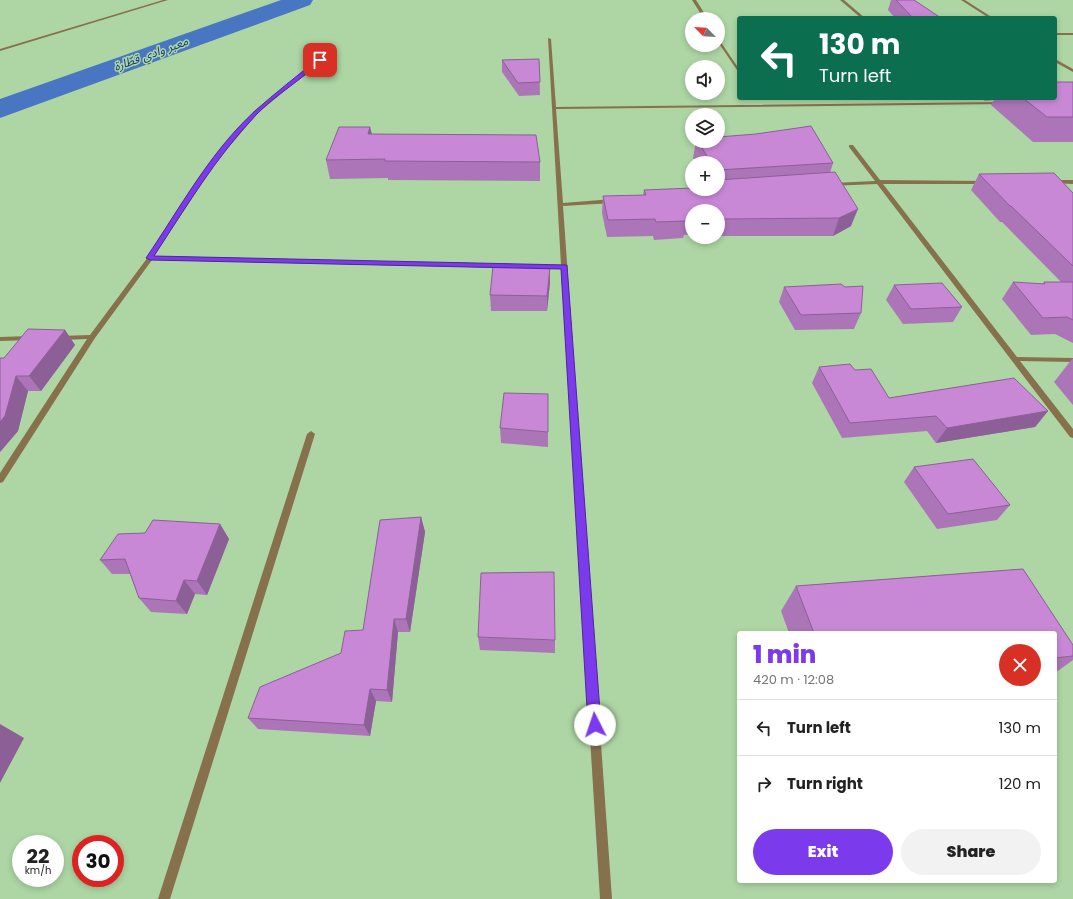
<!DOCTYPE html>
<html lang="en">
<head>
<meta charset="utf-8">
<style>
	body { margin:0; font-family:Poppins,"Noto Sans Arabic",sans-serif; background:#f2f2f2; color:#222; height:100vh; display:flex; flex-direction:column; font-size:15px; white-space:nowrap }
	* { box-sizing:border-box; margin:0 }
	p { font-size:13px; color:#767676 }
	.icon { flex:none; width:22px; height:22px; fill:none; stroke:currentColor; stroke-width:2; stroke-linecap:round; stroke-linejoin:round }
	.map { position:relative; flex:1; overflow:hidden }
	.details { position:absolute; left:737px; top:631px; width:320px; height:252px; display:flex; flex-direction:column; background:#fff; border-radius:4px; box-shadow:0 2px 6px #0003 }
	.details>* { flex:none }
	.hud { position:absolute; left:737px; top:16px; width:320px; height:84px; border-radius:4px; box-shadow:0 2px 6px #0003; background:#0b6e4f; color:#fff; overflow:hidden }
	.needle { width:26px; rotate:294deg }
	.tools { position:absolute; left:685px; top:12px; display:grid; gap:8px }
	.tools a { display:grid; place-items:center; width:40px; height:40px; border-radius:50%; background:#fff; box-shadow:0 2px 6px #0003; font-size:20px }
	.speed { position:absolute; left:12px; top:835px; display:flex; gap:8px; font-size:20px; font-weight:700; text-align:center }
	.speed>* { display:grid; place-content:center; width:52px; height:52px; border-radius:50%; background:#fff; box-shadow:0 2px 6px #0003; line-height:1 }
	.speed small { font-size:10px; font-weight:400 }
	.speed .limit { border:6px solid #d22; background:#fff; color:#111 }
	.pin { position:absolute; display:grid; place-items:center; width:34px; height:34px; color:#fff; margin:-17px; border-radius:8px; box-shadow:0 2px 6px #0006 }
	.me { position:absolute; width:44px; margin:-22px; rotate:356deg; stroke-linejoin:round; filter:drop-shadow(0 0 3px #0008) }
	.turn { display:flex; align-items:center; gap:14px; height:84px; padding:0 16px; font-size:18px }
	.turn .icon { width:52px; height:52px; stroke-width:2.5 }
	.turn b { display:block; font-size:28px; line-height:34px }
	.round { display:grid; place-items:center; flex:none; width:42px; height:42px; border-radius:21px; background:#f2f2f2 }
	.summary { display:flex; align-items:center; justify-content:space-between; height:68px; padding:0 16px }
	h1 { font-size:24px; font-weight:800; line-height:30px; color:#7c3aed }
	.cta { display:flex; gap:8px; margin-top:auto; padding:8px 16px }
	.cta a { flex:1; height:46px; border-radius:24px; background:#7c3aed; color:#fff; font-size:16px; font-weight:800; line-height:46px; text-align:center }
	.cta a+a { background:#f2f2f2; color:#222 }
	ul { padding:0; list-style:none }
	li { display:flex; align-items:center; gap:12px; height:56px; padding:0 16px; border-top:1px solid #e0e0e0 }
	li div { flex:1 }
	li b { display:block; font-size:15px }
	li em { font-style:normal }
	.map>svg:first-child { display:block }
	.lines { fill:none; stroke-linecap:round; stroke-linejoin:round }
	.river { fill:#4876c3; fill-rule:evenodd }
	.minor { fill:#87714d; fill-rule:evenodd }
	.tertiary { fill:#87714d; fill-rule:evenodd }
	.wall { fill:#ac75b8 }
	.shaded-wall { fill:#8c5f96 }
	.building { fill:#c888d6; stroke:#8c5f96 }
	.route { fill:#7c3aed; stroke:#51269a }
	.labels { text-anchor:middle; stroke-width:3; stroke-linejoin:round; paint-order:stroke }
	.far-water-label { font-size:12px; font-style:italic; fill:#103b81; stroke:#add6a4 }
</style>
</head>
<body>
<div class="map">
<svg width="1073" height="899" viewBox="0 0 1073 899">
	<rect width="100%" height="100%" fill="#add6a4"/>
	<g class="lines">
		<path class="river" d="M 281,0 L 313,0 L 310,5 L 0,118 L 0,99 Z"/>
		<path class="minor" d="M 163,0 L 168,0 L 0,51 L 0,49 Z
			M 692,0 L 696,0 L 708,19 L 704,19 Z
			M 840,0 L 844,0 L 865,18 L 861,18 Z
			M 1055,33 L 1073,33 L 1073,35 L 1055,35 Z
			M 548,38 L 551,39 L 556,107 L 1003,102 L 1005,103 L 1003,104 L 556,109 L 563,203 L 613,199 L 616,201 L 613,203 L 563,206 L 612,899 L 600,899 L 561,269 L 152,260 L 95,338 L 3,482 L 0,483 L 0,473 L 87,339 L 61,340 L 58,338 L 59,336 L 90,335 L 148,257 L 212,160 L 254,111 L 319,59 L 322,60 L 258,113 L 216,162 L 154,256 L 561,265 Z
			M 718,38 L 739,69 L 739,73 L 718,42 Z
			M 849,145 L 853,145 L 880,180 L 987,181 L 987,183 L 985,184 L 883,184 L 1017,357 L 1073,358 L 1073,362 L 1020,361 L 1073,429 L 1073,438 L 1070,437 L 877,184 L 830,186 L 830,184 L 832,183 L 875,181 L 849,147 Z
			M 1052,180 L 1073,180 L 1073,184 L 1050,183 L 1049,182 Z
			M 30,336 L 33,338 L 32,340 L 0,341 L 0,337 Z
			M 311,431 L 315,434 L 170,899 L 158,899 L 307,434 Z"/>
		<path class="tertiary" d="M 961,0 L 965,0 L 993,18 L 989,18 Z
			M 1055,59 L 1073,69 L 1073,72 L 1055,62 Z"/>
	</g>
	<path class="wall" d="M 891,0 L 914,0 L 941,18 L 895,18 L 888,10 Z
		M 539,59 L 540,95 L 519,96 L 502,72 L 502,60 Z
		M 1073,82 L 1073,142 L 1033,142 L 991,105 L 994,100 L 985,101 L 982,98 L 1055,98 Z
		M 370,127 L 372,134 L 540,162 L 540,181 L 388,180 L 388,178 L 330,179 L 326,160 Z
		M 696,141 L 718,141 L 833,163 L 830,173 L 851,226 L 833,236 L 720,236 L 718,233 L 718,211 L 692,211 L 692,234 L 684,235 L 683,238 L 654,240 L 653,236 L 607,237 L 602,213 L 603,196 L 643,195 L 644,190 L 718,189 L 718,163 L 696,163 L 693,158 Z
		M 979,174 L 1073,193 L 1073,343 L 1055,334 L 1031,335 L 1002,299 L 1013,282 L 1043,284 L 1044,282 L 1061,282 L 1002,222 L 1000,222 L 971,190 Z
		M 550,282 L 547,311 L 491,311 L 490,295 Z
		M 894,285 L 962,307 L 953,322 L 903,324 L 886,300 Z
		M 784,287 L 861,313 L 854,329 L 795,330 L 779,302 Z
		M 65,330 L 75,345 L 41,391 L 28,391 L 18,431 L 0,452 L 0,358 L 4,358 Z
		M 1072,359 L 1073,359 L 1073,405 L 1054,382 Z
		M 819,367 L 889,398 L 1048,411 L 1035,427 L 936,443 L 927,431 L 842,438 L 812,383 Z
		M 500,428 L 548,432 L 548,447 L 501,443 Z
		M 914,467 L 1010,505 L 997,520 L 937,529 L 904,482 Z
		M 421,517 L 425,532 L 410,632 L 398,632 L 392,702 L 376,701 L 370,736 L 258,729 L 248,718 L 341,653 L 363,630 Z
		M 220,524 L 229,539 L 207,595 L 195,594 L 187,614 L 151,612 L 139,598 L 130,574 L 112,574 L 100,560 L 145,533 Z
		M 1023,569 L 1073,645 L 1073,660 L 1055,673 L 1055,633 L 789,633 L 781,611 L 796,586 Z
		M 478,637 L 555,640 L 555,653 L 480,650 Z"/>
	<path class="shaded-wall" d="M 370,127 L 374,145 L 368,134 Z
		M 858,209 L 851,226 L 833,236 L 839,218 Z
		M 550,267 L 550,282 L 547,311 L 547,296 Z
		M 65,330 L 75,345 L 41,391 L 29,376 Z
		M 16,376 L 28,391 L 18,431 L 0,452 L 0,422 Z
		M 1048,411 L 1035,427 L 936,443 L 947,428 Z
		M 421,517 L 425,532 L 410,632 L 406,619 Z
		M 220,524 L 229,539 L 207,595 L 197,581 Z
		M 184,580 L 195,594 L 187,614 L 176,601 Z
		M 394,619 L 398,632 L 392,702 L 387,690 Z
		M 370,689 L 376,701 L 370,736 L 364,725 Z
		M 0,724 L 24,738 L 0,783 Z"/>
	<path class="building" d="M 896,0 L 914,0 L 941,18 L 913,18 Z
		M 539,59 L 540,82 L 518,83 L 502,60 Z
		M 1055,82 L 1073,82 L 1073,117 L 1047,117 L 1023,98 L 1055,98 Z
		M 811,126 L 833,163 L 718,170 L 718,163 L 711,163 L 698,141 L 718,141 L 718,137 L 756,134 Z
		M 339,127 L 370,127 L 368,134 L 536,135 L 540,162 L 385,161 L 385,159 L 326,160 Z
		M 835,172 L 858,209 L 839,218 L 724,219 L 722,216 L 718,216 L 718,211 L 692,211 L 692,217 L 687,217 L 686,221 L 656,222 L 655,219 L 608,220 L 603,196 L 646,195 L 644,190 L 692,188 L 692,189 L 718,189 L 718,187 L 721,187 L 718,180 Z
		M 1054,173 L 1073,193 L 1073,266 L 1011,206 L 1010,206 L 979,174 Z
		M 493,266 L 550,267 L 547,296 L 490,295 Z
		M 1013,282 L 1045,284 L 1044,282 L 1073,282 L 1073,320 L 1067,317 L 1043,318 Z
		M 942,283 L 962,307 L 911,309 L 894,285 Z
		M 841,284 L 845,287 L 863,286 L 861,313 L 801,315 L 784,287 Z
		M 28,329 L 65,330 L 29,376 L 16,376 L 5,416 L 0,422 L 0,358 L 4,358 Z
		M 850,364 L 855,370 L 871,369 L 889,398 L 1014,378 L 1048,411 L 947,428 L 936,416 L 850,423 L 819,367 Z
		M 504,393 L 548,394 L 548,432 L 500,428 Z
		M 973,459 L 1010,505 L 948,514 L 914,467 Z
		M 421,517 L 406,619 L 394,619 L 387,690 L 370,689 L 364,725 L 248,718 L 260,687 L 341,653 L 345,631 L 363,630 L 380,520 Z
		M 153,520 L 220,524 L 197,581 L 184,580 L 176,601 L 139,598 L 125,559 L 100,560 L 118,534 L 145,533 Z
		M 1023,569 L 1073,645 L 1073,656 L 1055,658 L 1055,633 L 814,633 L 796,586 Z
		M 554,572 L 555,640 L 478,637 L 481,573 Z"/>
	<path class="route" d="M 318,59 L 322,60 C 302,80 276,94 256,115 C 216,157 186,207 154,256 L 567,265 L 601,725 L 599,730 L 595,731 L 590,730 L 588,725 L 561,269 L 150,260 L 146,258 C 180,208 210,152 255,111 C 275,93 297,76 318,59 Z"/>
	<g class="labels">
		<g class="far-water-label">
			<text transform="translate(151 54) rotate(-20)" y="4">معبر وادي قطّارة</text>
		</g>
	</g>
</svg>
<div class="tools">
<a><svg class="needle" viewBox="-14 -14 28 28"><path d="M0-13l5 13h-10z" fill="#e53935"/><path d="M0 13l5-13h-10z" fill="#767676"/></svg></a>
<a><svg class="icon" aria-label="sound" viewBox="0 0 24 24"><path d="M4 9h4l5-4v14l-5-4H4zM17 9q2 3 0 6"/></svg></a>
<a><svg class="icon" aria-label="layers" viewBox="0 0 24 24"><path d="M12 4l9 5-9 5-9-5zM3 14l9 5 9-5"/></svg></a>
<a>+</a>
<a>−</a>
</div>
<div class="speed"><div>22<small>km/h</small></div><div class="limit">30</div></div>
<div class="pin" style="left:320px;top:60px;background:#d93025"><svg class="icon" aria-label="arrive" viewBox="0 0 24 24"><path d="M6 21V4h12l-3 4 3 4H6"/></svg></div>
<svg class="me" style="left:595px;top:725px" viewBox="-20 -20 40 40"><circle r="19" fill="#fff"/><path d="M0-13L10 11 0 6-10 11z" fill="#7c3aed"/></svg>
<div class="hud">
<div class="turn"><svg class="icon" aria-label="left" viewBox="0 0 24 24"><path d="M17 20v-9H6M10 6l-5 5 5 5"/></svg><div><b>130 m</b>Turn left</div></div>
</div>
<section class="details">
<div class="summary"><div><h1>1 min</h1><p>420 m · 12:08</p></div><a class="round" style="background:#d93025;color:#fff"><svg class="icon" aria-label="close" viewBox="0 0 24 24"><path d="M6 6l12 12M18 6L6 18"/></svg></a></div>
<ul>
<li><svg class="icon" aria-label="left" viewBox="0 0 24 24"><path d="M17 20v-9H6M10 6l-5 5 5 5"/></svg><div><b>Turn left</b></div><em>130 m</em></li>
<li><svg class="icon" aria-label="right" viewBox="0 0 24 24"><path d="M7 20v-9h11M14 6l5 5-5 5"/></svg><div><b>Turn right</b></div><em>120 m</em></li>
</ul>
<div class="cta"><a>Exit</a><a>Share</a></div>
</section>
</div>
</body>
</html>
